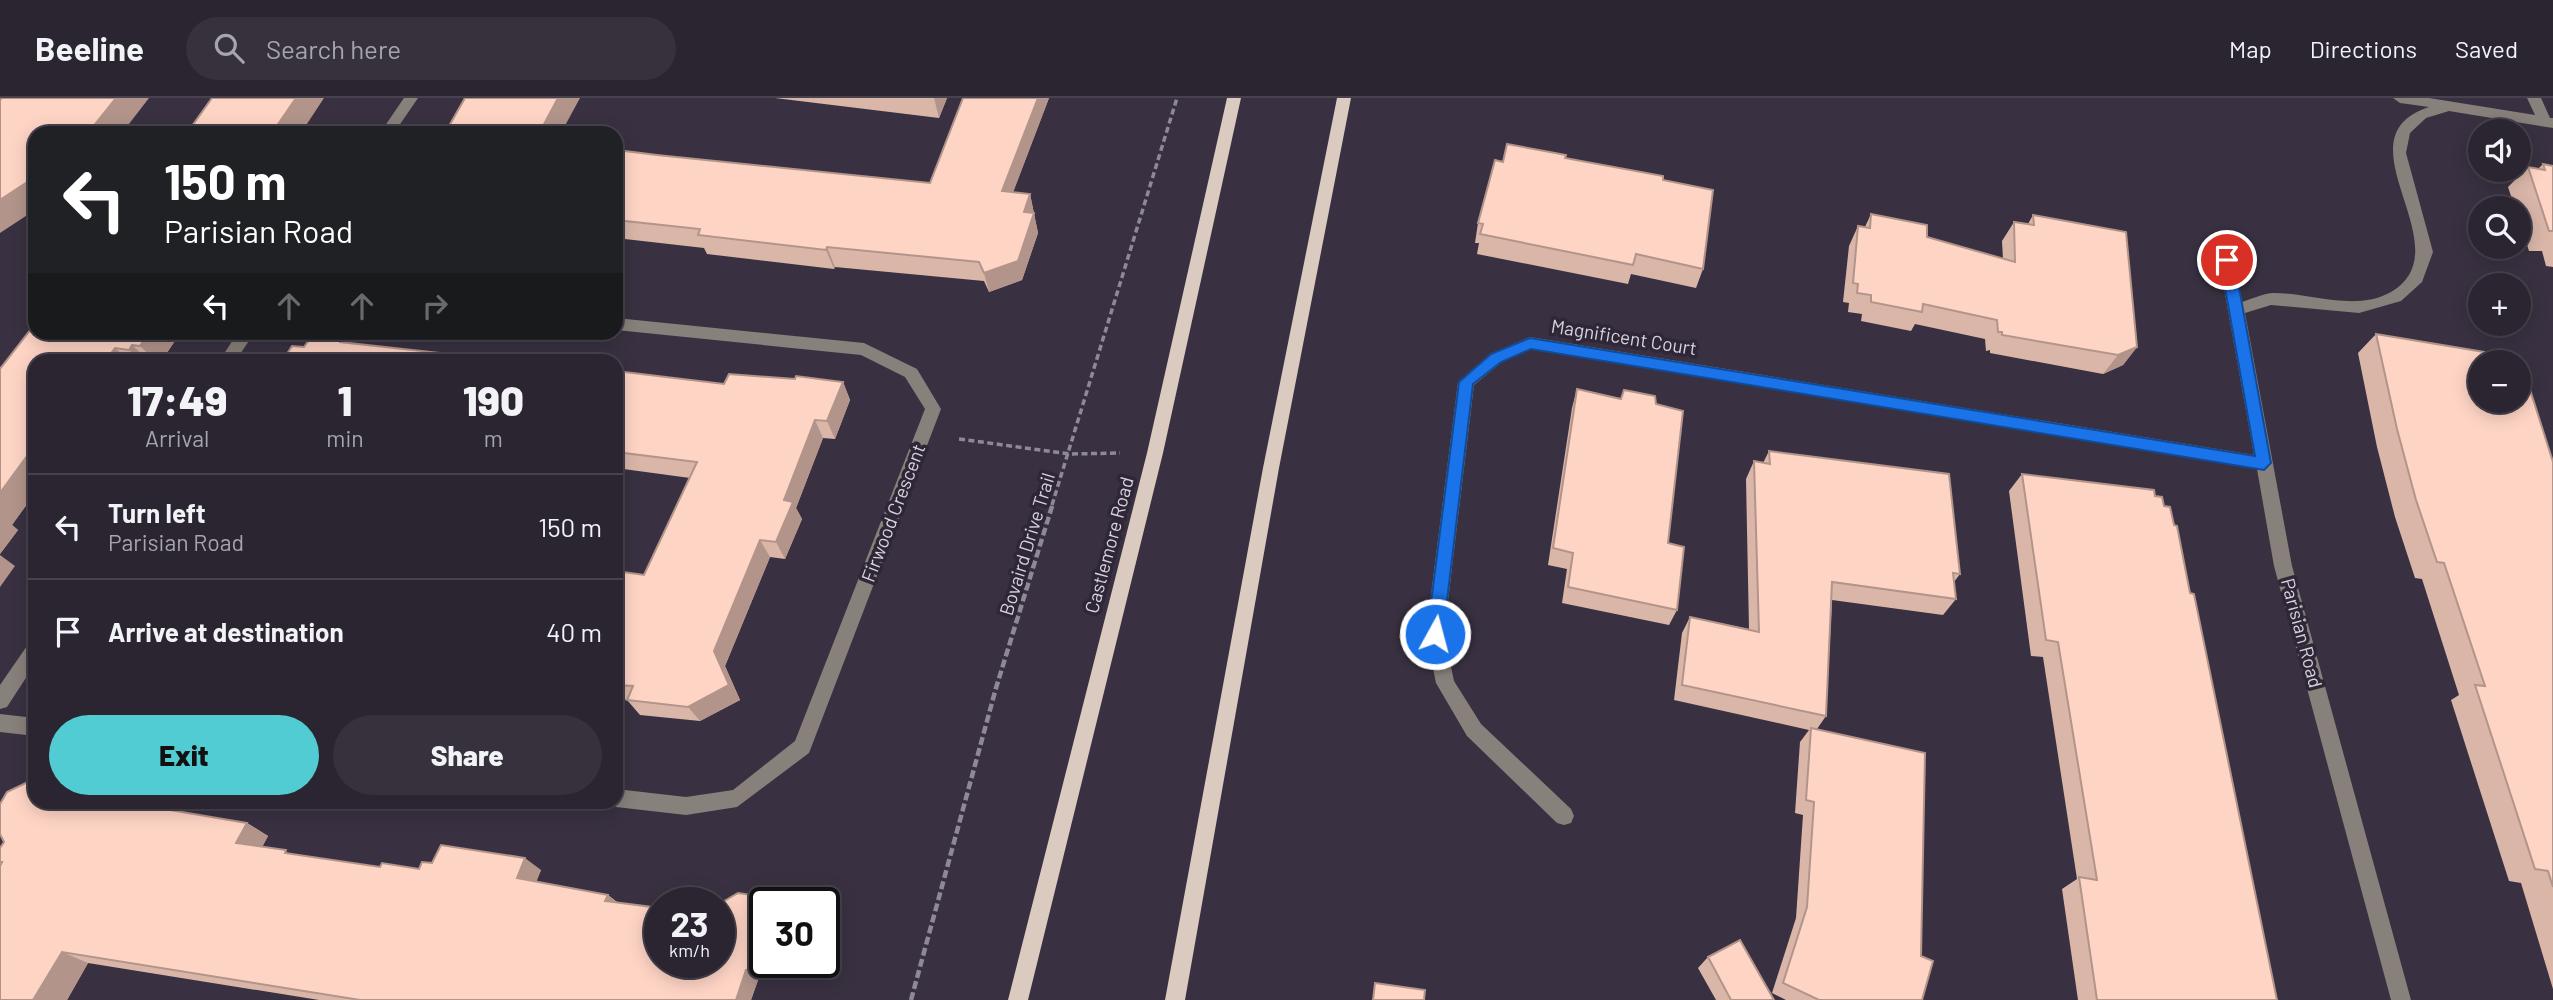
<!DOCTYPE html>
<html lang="en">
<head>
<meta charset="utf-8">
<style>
	body { margin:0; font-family:Barlow,sans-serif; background:#37313d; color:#f1f3f6; height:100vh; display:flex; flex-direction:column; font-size:26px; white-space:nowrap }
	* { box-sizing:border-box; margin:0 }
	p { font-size:23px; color:#a6a5ab }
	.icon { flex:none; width:38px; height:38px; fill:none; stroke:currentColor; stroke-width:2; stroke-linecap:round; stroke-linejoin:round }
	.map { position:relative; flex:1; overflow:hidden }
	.panel { position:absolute; left:28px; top:256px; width:595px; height:455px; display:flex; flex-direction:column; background:#2b2531; border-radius:21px; box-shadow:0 4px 18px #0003,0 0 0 2px #47424d }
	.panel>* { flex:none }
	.guide { position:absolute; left:28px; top:28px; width:595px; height:214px; border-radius:21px; box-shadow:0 4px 18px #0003,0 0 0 2px #47424d; background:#202124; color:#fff; overflow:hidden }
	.fabs { position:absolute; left:2468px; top:21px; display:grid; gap:14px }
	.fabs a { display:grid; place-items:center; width:63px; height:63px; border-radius:50%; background:#2b2531; box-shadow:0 4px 18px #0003,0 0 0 2px #47424d; font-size:35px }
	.speed { position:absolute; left:644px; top:789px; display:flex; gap:14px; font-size:35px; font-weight:700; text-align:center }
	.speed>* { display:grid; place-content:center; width:91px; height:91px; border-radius:50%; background:#2b2531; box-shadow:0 4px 18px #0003,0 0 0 2px #47424d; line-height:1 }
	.speed small { font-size:18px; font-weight:400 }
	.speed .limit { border:4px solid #111; border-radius:10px; background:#fff; color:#111 }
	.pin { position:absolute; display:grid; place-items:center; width:60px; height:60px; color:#fff; margin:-30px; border:4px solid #fff; border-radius:50%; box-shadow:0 2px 7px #0007 }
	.me { position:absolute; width:77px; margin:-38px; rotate:7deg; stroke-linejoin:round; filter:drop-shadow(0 0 5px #0008) }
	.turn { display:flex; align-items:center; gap:24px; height:147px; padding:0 21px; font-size:32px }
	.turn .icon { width:91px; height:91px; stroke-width:2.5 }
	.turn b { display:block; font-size:49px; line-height:60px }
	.lanes { display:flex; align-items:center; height:66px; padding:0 21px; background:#0003; justify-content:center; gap:35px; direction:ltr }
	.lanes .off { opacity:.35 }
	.eta { display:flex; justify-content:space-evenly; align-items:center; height:119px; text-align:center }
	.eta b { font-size:42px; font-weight:800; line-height:49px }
	.primary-button { display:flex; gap:14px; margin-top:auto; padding:14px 21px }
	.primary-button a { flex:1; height:80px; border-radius:42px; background:#51ccd2; color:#111; font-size:28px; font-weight:800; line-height:80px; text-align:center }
	.primary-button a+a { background:#37313d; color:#f1f3f6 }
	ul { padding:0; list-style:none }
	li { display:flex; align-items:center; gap:21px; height:105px; padding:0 21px; border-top:2px solid #47424d }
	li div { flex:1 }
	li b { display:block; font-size:26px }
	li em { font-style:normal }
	header { display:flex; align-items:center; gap:42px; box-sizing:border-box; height:98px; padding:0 35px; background:#2b2531; border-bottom:2px solid #47424d }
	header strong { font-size:33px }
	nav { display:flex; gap:38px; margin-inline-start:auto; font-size:24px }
	.search { width:490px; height:63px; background:#37313d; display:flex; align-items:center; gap:18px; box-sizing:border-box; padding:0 24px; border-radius:38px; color:#a6a5ab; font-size:26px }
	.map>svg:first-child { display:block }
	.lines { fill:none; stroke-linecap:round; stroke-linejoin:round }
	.path-far1 { stroke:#8f8996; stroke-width:3.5; stroke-dasharray:6 3.5; stroke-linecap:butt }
	.path { stroke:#8f8996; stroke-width:4.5; stroke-dasharray:8 3.5; stroke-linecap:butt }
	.minor { fill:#88807a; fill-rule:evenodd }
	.major { fill:#dbcabf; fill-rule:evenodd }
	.wall { fill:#dab6a9 }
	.shaded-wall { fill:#b2948a }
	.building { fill:#fed4c5; stroke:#b2948a; stroke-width:2; fill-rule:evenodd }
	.route { fill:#1a73e8; stroke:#114b97; stroke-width:2 }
	.labels { text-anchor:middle; stroke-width:7; stroke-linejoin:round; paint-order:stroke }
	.street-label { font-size:19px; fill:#d7d3dd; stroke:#2f2737 }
</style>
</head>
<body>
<header>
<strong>Beeline</strong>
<div class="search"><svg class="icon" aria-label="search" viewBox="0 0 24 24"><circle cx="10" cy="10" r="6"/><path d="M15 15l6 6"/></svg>Search here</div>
<nav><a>Map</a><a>Directions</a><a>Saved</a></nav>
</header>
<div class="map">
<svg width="2553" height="902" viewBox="0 0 2553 902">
	<rect width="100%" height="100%" fill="#393141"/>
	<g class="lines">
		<path class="path-far1" d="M 959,341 L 1070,356 L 1120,355
			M 1052,407 L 1177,0"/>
		<path class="path" d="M 911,902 L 996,590 L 1053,405"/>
		<path class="minor" d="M 404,0 L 418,0 L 394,35 L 380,35 Z
			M 2393,0 L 2429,0 L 2535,17 L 2527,0 L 2541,0 L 2550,20 L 2553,20 L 2553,30 L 2449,13 L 2426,20 L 2410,35 L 2406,55 L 2433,154 L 2422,184 L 2401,203 L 2359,215 L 2271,207 L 2245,215 L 2292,468 L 2411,902 L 2391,902 L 2274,468 L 2257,371 L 1531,251 L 1502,264 L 1474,287 L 1444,536 L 1454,583 L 1481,626 L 1571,711 L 1574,718 L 1571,725 L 1564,727 L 1557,725 L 1467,638 L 1436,585 L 1426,536 L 1458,284 L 1490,256 L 1530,239 L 2254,357 L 2219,162 L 2227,156 L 2235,162 L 2242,204 C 2252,201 2264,195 2274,195 C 2310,195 2356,214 2391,194 C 2466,150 2334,40 2429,9 L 2400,5 Z
			M 616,220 L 864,245 L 917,271 L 941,311 L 809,655 L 737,709 L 686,717 L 616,709 L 608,704 L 616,704 L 616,691 L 686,699 L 733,692 L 795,643 L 925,311 L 905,279 L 861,257 L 616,232 Z
			M 238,234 L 255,234 L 236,262 L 220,262 Z
			M 35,543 L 35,566 L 7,609 L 0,611 L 0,587 L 29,545 Z
			M 0,616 L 35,620 L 35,638 L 0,634 Z"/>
		<path class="major" d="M 1227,0 L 1241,0 L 1163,355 L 1028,902 L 1008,902 L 1147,355 Z
			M 1337,0 L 1351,0 L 1279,370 L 1185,902 L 1165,902 L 1263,370 Z"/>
	</g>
	<path class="wall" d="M 775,0 L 947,0 L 939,20 Z
		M 1049,0 L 1013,94 L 1030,96 L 1038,135 L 1022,182 L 989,194 L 984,183 L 835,169 L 834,171 L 707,156 L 704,150 L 616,140 L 616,52 L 657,57 L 930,85 Z
		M 1565,60 L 1663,82 L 1703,171 L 1696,190 L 1631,176 L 1628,186 L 1477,156 L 1479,145 L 1475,145 L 1478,125 L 1503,64 Z
		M 2543,66 L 2553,68 L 2553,169 L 2546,168 L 2542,153 L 2529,153 L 2518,120 L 2518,110 L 2515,110 L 2508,89 L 2528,69 L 2538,71 Z
		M 1871,116 L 1927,139 L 2003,161 L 2002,143 L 2014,124 L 2028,126 L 2033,117 L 2137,249 L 2123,267 L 2103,276 L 1990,255 L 1990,252 L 1986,253 L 1985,241 L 1915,226 L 1911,233 L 1861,223 L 1862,216 L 1848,214 L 1849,205 L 1843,204 L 1849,148 L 1858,128 L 1865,129 Z
		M 35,234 L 181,234 L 162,262 L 35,262 L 35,395 L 12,427 L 18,432 L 0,456 Z
		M 2376,236 L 2553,364 L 2553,891 L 2521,785 L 2509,783 L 2451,602 L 2459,597 L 2422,481 L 2415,480 L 2395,419 L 2377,349 L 2358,255 Z
		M 616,273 L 724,286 L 843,284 L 850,302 L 835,341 L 823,340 L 796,410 L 802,421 L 785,461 L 770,459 L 725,568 L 740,602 L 700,623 L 640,617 L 627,602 L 616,600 L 616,473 L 644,477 L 690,380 L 616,370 Z
		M 1577,291 L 1621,301 L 1624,292 L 1668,445 L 1677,512 L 1669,527 L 1562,505 L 1567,471 L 1548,467 L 1572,310 Z
		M 1769,353 L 1960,476 L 1954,484 L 1956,501 L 1943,517 L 1832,502 L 1826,618 L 1817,631 L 1921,858 L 1922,902 L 1786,902 L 1772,895 L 1796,820 L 1803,717 L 1795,715 L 1800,644 L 1809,632 L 1674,602 L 1682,535 L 1690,519 L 1749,531 L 1746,381 L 1754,363 L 1763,365 Z
		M 2022,376 L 2155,398 L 2190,495 L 2277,902 L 2078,902 L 2062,791 L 2077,781 L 2043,559 L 2031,558 L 2009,393 Z
		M 35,704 L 247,725 L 268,738 L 262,749 L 293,756 L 380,769 L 419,771 L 432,765 L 541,772 L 536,784 L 608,797 L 617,804 L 660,864 L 766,799 L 772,805 L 765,805 L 765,864 L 777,864 L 772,881 L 758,882 L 751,902 L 319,902 L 88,865 L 67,902 L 0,902 L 1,766 L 0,766 L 0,750 Z
		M 1708,859 L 1774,902 L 1716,902 L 1698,870 Z"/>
	<path class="shaded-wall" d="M 116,0 L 149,0 L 122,35 L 88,35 Z
		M 296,0 L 324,0 L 301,35 L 272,35 Z
		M 558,0 L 580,0 L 561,35 L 544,35 L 543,28 Z
		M 934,0 L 947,0 L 939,20 Z
		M 1038,0 L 1049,0 L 1006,113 L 1002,93 Z
		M 35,79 L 35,112 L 0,135 L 0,102 Z
		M 1030,96 L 1038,135 L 1022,182 L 989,194 L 984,175 L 1024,114 Z
		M 827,149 L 835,169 L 834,171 L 826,152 Z
		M 149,234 L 181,234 L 162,262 L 155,262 L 140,248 Z
		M 336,234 L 339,234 L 350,247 L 340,244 Z
		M 132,247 L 148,262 L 140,262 L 129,252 Z
		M 2137,249 L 2123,267 L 2103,276 L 2118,257 Z
		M 115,250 L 128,262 L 106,262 Z
		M 843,284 L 850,302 L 835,341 L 827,323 Z
		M 815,322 L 823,340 L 796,410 L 802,421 L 785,461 L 776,444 L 784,402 Z
		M 35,347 L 35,395 L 12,427 L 18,432 L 0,456 L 0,395 Z
		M 760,442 L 770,459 L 725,568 L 740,602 L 700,623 L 688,609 L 714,553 Z
		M 0,457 L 15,468 L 0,489 Z
		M 247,725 L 268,738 L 258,757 L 236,745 Z
		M 525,760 L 541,772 L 533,792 L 517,780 Z
		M 608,797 L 622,809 L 605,803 Z
		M 62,854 L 88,865 L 67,902 L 33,902 Z
		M 765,856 L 765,864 L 777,864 L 772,881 L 761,870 Z
		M 746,872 L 758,882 L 751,902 L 736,902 Z"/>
	<path class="building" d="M 2,0 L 116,0 L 88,35 L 50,34 L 49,35 L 35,35 L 35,79 L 0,102 L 0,2 Z
		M 212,0 L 296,0 L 272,35 L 187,35 Z
		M 465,0 L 558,0 L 543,28 L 547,29 L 544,35 L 445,35 Z
		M 963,0 L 1038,0 L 1002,93 L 1030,96 L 1024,114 L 1034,115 L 1018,163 L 984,175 L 979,164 L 827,149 L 826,152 L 698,137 L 700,131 L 616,122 L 616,52 L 657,57 L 930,85 Z
		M 1507,46 L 1566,57 L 1565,60 L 1663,78 L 1663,82 L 1713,92 L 1703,171 L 1636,156 L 1633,167 L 1480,136 L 1483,126 L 1478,125 L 1495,62 L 1503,64 Z
		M 2543,66 L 2553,68 L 2553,133 L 2549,133 L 2528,69 L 2545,72 Z
		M 1871,116 L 1927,127 L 1927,139 L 2015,164 L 2014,124 L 2034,127 L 2033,117 L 2126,134 L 2137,249 L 2118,257 L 2002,237 L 2002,234 L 1998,234 L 1997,222 L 1923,206 L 1922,214 L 1871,204 L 1871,197 L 1857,195 L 1858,186 L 1853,185 L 1858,128 L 1870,130 Z
		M 35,226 L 35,234 L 149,234 L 140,248 L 132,247 L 129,252 L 115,250 L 106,262 L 35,262 L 35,347 L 0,395 L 0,271 Z
		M 320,234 L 336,234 L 340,244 L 458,257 L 459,255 L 517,262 L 283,262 L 292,248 L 304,249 L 311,239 Z
		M 2376,236 L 2520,260 L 2553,364 L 2553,789 L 2548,773 L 2535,771 L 2475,587 L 2485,588 L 2444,465 L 2437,464 L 2416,402 L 2397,331 ZM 2480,264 L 2518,264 L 2518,303 L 2480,303 Z
		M 616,273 L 724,286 L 729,276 L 795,281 L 796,278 L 843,284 L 827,323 L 815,322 L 784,402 L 793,404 L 776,444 L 760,442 L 714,553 L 729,587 L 688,609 L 627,602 L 633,588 L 616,587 L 616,473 L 644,477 L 697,364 L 616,354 Z
		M 1577,291 L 1621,301 L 1624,292 L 1655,298 L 1656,306 L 1683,313 L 1668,445 L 1684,449 L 1677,512 L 1568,489 L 1573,455 L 1553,450 Z
		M 1769,353 L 1949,376 L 1960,476 L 1953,475 L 1956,501 L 1832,484 L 1826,618 L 1682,587 L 1690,519 L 1759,534 L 1754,363 L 1770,366 Z
		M 2022,376 L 2154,392 L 2155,398 L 2162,399 L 2164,408 L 2170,409 L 2174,427 L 2177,428 L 2190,495 L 2194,496 L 2277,902 L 2097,902 L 2079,779 L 2097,782 L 2058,544 L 2046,542 Z
		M 1811,630 L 1925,655 L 1921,858 L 1933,863 L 1922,902 L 1819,902 L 1783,885 L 1807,809 L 1814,704 L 1806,702 Z
		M 34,681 L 35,681 L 35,704 L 123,704 L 247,725 L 236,745 L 286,752 L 285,755 L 380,769 L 382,765 L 419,771 L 422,764 L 432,765 L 441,747 L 525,760 L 517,780 L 608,797 L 605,803 L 660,810 L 660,864 L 719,864 L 719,806 L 738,795 L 766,799 L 769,805 L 765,805 L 765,856 L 761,870 L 746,872 L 736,902 L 360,902 L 62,854 L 33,902 L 0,902 L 0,768 L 2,764 L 0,764 L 0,750 L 4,744 L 0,736 L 0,706 L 7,694 Z
		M 1740,842 L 1774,902 L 1731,902 L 1708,859 Z
		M 1375,885 L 1425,892 L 1424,902 L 1373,902 Z"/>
	<path class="route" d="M 2227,157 L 2234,162 L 2271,365 L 2264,372 L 1531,251 L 1501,264 L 1473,286 L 1443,536 L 1441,541 L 1435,543 L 1429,541 L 1427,536 L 1459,284 L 1491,256 L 1530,240 L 2255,358 L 2220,162 Z"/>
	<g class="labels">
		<g class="street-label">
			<text transform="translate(1624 239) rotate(9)" y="7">Magnificent Court</text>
			<text transform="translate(893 415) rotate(-69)" y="7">Firwood Crescent</text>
			<text transform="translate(1027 446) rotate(-73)" y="7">Bovaird Drive Trail</text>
			<text transform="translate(1109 447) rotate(-75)" y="7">Castlemore Road</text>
			<text transform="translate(2302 535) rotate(75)" y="7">Parisian Road</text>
		</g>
	</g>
</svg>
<div class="fabs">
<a><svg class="icon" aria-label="sound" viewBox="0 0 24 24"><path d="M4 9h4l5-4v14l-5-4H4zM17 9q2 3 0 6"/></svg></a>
<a><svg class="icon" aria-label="search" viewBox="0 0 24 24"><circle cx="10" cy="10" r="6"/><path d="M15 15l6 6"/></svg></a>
<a>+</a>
<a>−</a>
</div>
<div class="speed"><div>23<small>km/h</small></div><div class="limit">30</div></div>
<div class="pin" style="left:2227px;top:162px;background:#d93025"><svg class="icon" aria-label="arrive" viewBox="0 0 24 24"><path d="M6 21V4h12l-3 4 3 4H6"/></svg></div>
<svg class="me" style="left:1435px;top:536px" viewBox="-20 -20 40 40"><circle r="17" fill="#1a73e8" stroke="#fff" stroke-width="3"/><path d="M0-11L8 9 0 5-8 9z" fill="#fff"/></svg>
<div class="guide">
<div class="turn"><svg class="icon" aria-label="left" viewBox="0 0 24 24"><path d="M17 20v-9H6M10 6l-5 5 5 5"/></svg><div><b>150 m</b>Parisian Road</div></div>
<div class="lanes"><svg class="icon" aria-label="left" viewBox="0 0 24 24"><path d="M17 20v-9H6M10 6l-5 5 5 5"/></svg><svg class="icon off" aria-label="ahead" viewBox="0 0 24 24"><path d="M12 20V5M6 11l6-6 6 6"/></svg><svg class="icon off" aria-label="ahead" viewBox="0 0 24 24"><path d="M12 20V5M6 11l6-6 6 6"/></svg><svg class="icon off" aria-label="right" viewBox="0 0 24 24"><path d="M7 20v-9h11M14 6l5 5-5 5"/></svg></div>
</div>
<section class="panel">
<div class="eta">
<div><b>17:49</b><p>Arrival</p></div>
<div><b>1</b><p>min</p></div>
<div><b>190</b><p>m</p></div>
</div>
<ul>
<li><svg class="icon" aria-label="left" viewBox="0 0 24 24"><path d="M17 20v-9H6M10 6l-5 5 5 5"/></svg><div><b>Turn left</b><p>Parisian Road</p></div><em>150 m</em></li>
<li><svg class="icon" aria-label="arrive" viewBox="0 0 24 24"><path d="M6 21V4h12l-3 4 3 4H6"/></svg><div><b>Arrive at destination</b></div><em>40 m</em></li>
</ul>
<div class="primary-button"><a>Exit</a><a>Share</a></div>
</section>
</div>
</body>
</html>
